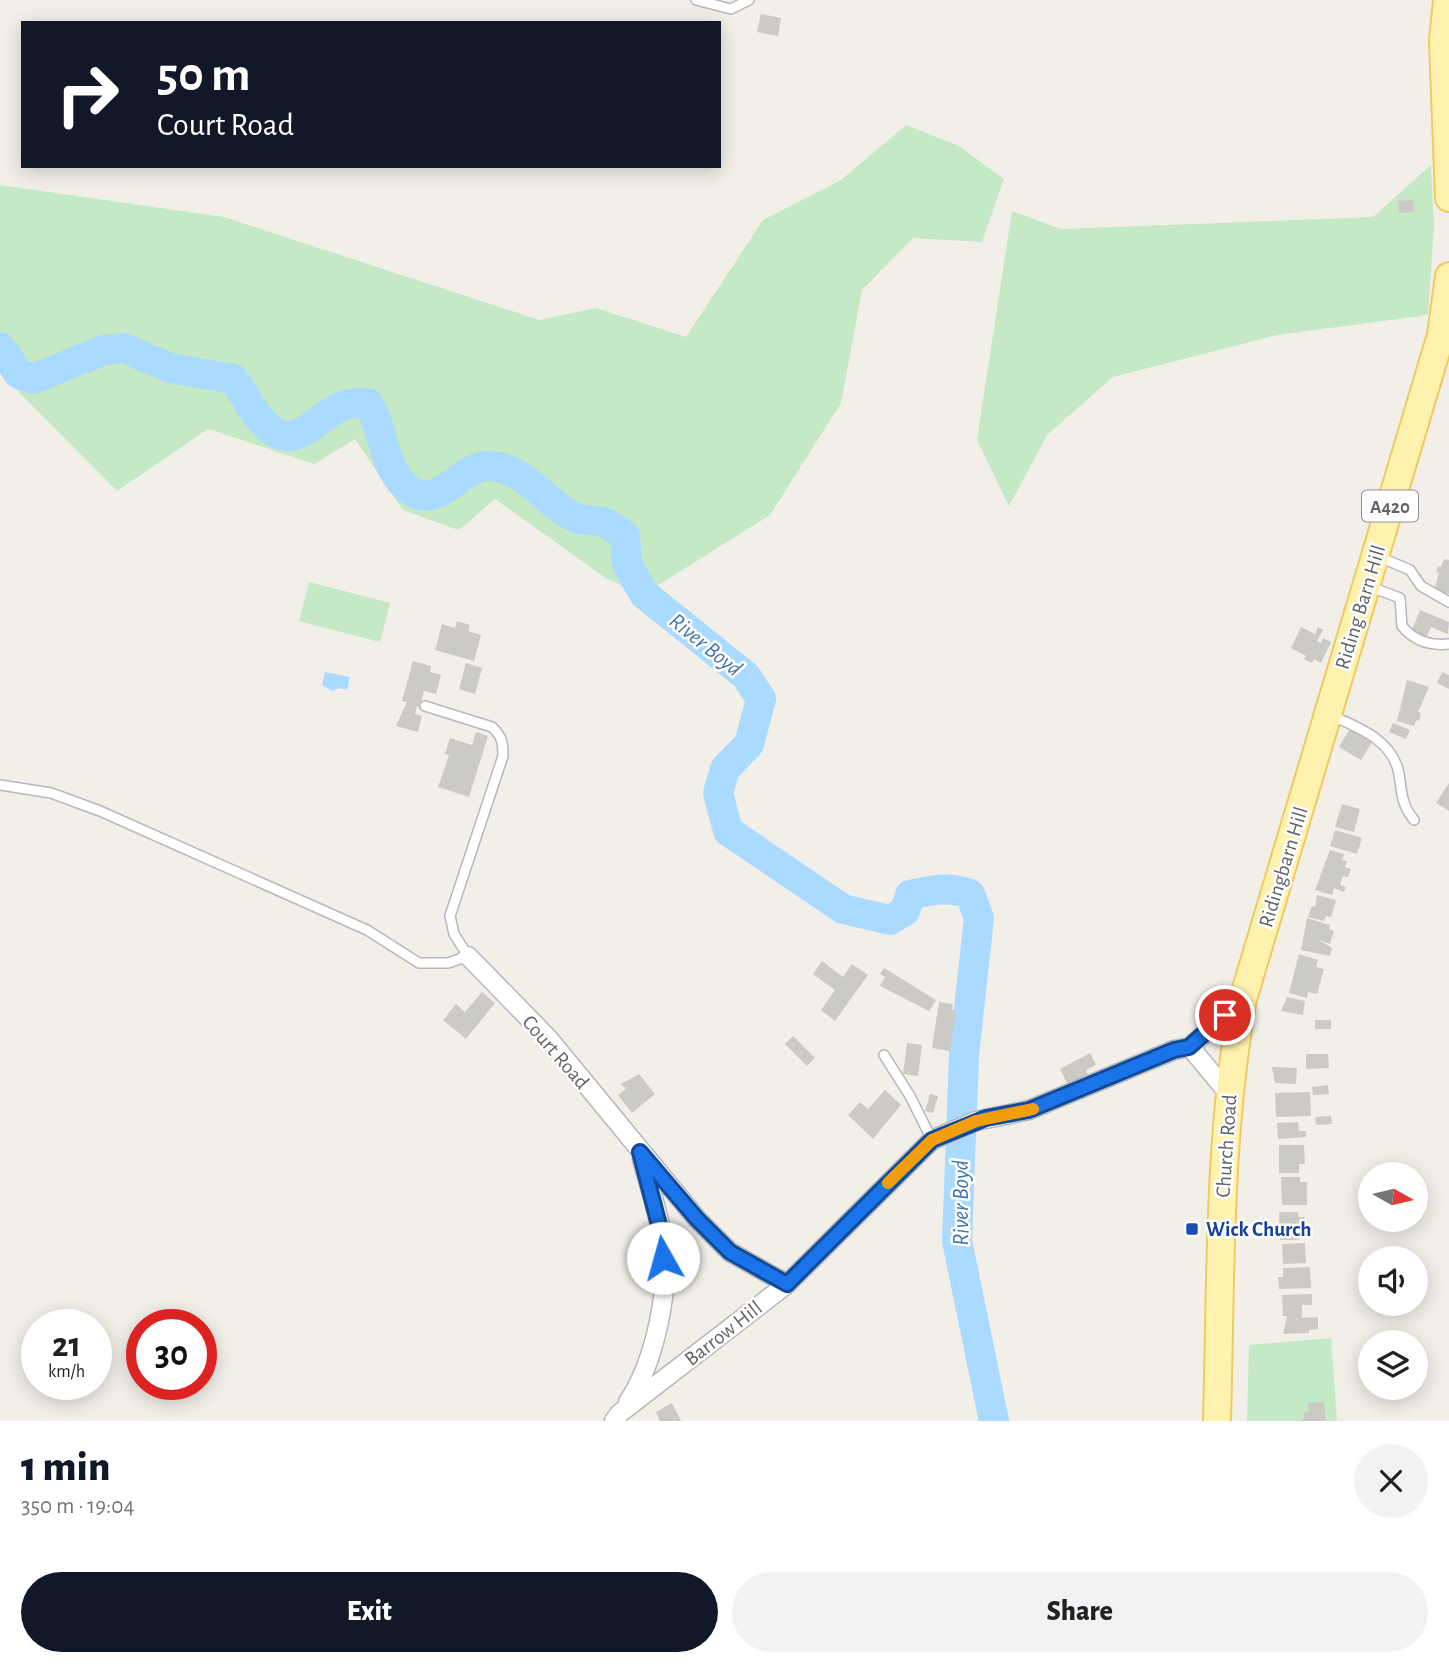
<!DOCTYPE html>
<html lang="en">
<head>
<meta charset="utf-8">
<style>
	body { margin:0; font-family:"Alegreya Sans",sans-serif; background:#f2f2f2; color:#202124; height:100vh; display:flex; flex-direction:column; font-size:26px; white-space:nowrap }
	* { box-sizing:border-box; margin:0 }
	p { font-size:23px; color:#757577 }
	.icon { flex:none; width:38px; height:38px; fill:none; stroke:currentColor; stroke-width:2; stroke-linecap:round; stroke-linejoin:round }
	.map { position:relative; height:1421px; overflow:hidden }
	.side { display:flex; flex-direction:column; background:#fff; flex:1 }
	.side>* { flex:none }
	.hud { position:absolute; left:21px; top:21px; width:700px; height:147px; border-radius:0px; box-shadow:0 4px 18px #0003; background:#111827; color:#fff; overflow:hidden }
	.needle { width:46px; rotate:98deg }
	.controls { position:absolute; left:1358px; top:1162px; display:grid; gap:14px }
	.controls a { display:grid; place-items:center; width:70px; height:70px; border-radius:50%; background:#fff; box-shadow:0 4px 18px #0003; font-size:35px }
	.speed { position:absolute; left:21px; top:1309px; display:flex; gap:14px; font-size:35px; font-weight:700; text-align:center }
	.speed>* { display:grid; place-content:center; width:91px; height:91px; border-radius:50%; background:#fff; box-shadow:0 4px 18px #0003; line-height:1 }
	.speed small { font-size:18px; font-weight:400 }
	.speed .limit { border:10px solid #d22; background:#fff; color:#111 }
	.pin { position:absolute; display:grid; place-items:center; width:60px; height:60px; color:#fff; margin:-30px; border:4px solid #fff; border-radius:50%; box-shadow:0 2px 7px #0007 }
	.me { position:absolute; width:77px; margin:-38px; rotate:353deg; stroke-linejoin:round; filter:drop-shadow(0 0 5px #0008) }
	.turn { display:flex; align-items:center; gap:24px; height:147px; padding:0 21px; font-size:32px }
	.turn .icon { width:91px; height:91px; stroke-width:2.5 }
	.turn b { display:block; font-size:49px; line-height:60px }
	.round { display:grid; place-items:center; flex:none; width:74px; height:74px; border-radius:37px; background:#f2f2f2 }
	.headline { display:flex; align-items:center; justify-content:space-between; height:119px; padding:0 21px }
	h1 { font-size:42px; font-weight:800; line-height:52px; color:#111827 }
	.button { display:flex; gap:14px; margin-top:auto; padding:14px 21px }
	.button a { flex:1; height:80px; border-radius:42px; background:#111827; color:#fff; font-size:28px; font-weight:800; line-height:80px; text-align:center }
	.button a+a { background:#f2f2f2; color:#202124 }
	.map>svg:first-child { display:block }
	.green { fill:#c5e8c5 }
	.water { fill:#aadaff }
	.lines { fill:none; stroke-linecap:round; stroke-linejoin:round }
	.river { stroke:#aadaff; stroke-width:30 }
	.building { fill:#cccac5 }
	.lane-casing { stroke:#b5b8bc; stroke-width:12 }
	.street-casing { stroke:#b5b8bc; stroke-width:21 }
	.primary-casing { stroke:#f2c960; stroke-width:30 }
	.lane { stroke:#fff; stroke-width:9 }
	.street { stroke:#fff; stroke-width:18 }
	.primary { stroke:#fff2af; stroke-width:26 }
	.route-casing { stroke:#114b97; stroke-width:18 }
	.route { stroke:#1a73e8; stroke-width:12 }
	.slow { stroke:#f59e0b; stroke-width:12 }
	.transit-dot { fill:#1a4fb4; stroke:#fff; stroke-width:2.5 }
	.labels { text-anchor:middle; stroke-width:5; stroke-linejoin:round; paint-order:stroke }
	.shield { fill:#fff; stroke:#8f9295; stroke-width:2 }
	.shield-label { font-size:19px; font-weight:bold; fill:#5f6368 }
	.street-label { font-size:21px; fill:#5f6368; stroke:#fff }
	.transit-label { font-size:21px; font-weight:bold; fill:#164399; stroke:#fff; text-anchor:start }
	.water-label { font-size:23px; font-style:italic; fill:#4174aa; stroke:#fff }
</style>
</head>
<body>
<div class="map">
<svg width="1449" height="1421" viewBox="0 0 1449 1421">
	<rect width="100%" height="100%" fill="#f1efe8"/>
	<path class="green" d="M 906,125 L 959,146 L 1004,179 L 982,242 L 913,238 L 862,290 L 841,403 L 770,515 L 644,594 L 607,579 L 495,499 L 459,530 L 403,510 L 355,439 L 314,464 L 208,429 L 117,491 L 0,373 L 0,185 L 224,217 L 539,320 L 596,308 L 686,337 L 763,220 L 841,180 Z
		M 1431,165 L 1434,226 L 1428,315 L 1277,335 L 1113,377 L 1047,435 L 1009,506 L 977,440 L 1012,211 L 1061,229 L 1373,217 Z
		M 309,582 L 390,603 L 380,642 L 299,621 Z
		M 1331,1338 L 1337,1421 L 1247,1421 L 1249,1345 Z"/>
	<path class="water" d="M 325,672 L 350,677 L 347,690 L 339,688 L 333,691 L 322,685 Z"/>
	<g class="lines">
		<path class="river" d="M 0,347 L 19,374 L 33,379 L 104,350 L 124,348 L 170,368 L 233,379 C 244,392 250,408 261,420 C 290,454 310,425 336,409 C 345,403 356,403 368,403 C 384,427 382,464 404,485 C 437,518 458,464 490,466 C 528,469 544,503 576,518 C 584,521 594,520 603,522 C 611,524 618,531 625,536 L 627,564 L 644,594 L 746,676 L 761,699 L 749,744 L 725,769 L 718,793 L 728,831 L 843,909 L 890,920 L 905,911 L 910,895 C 931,890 949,886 970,894 L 979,918 L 964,1055 L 957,1241 L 994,1421"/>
	</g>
	<path class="building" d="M 761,14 L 781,18 L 778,36 L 757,32 Z
		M 1413,200 L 1414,212 L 1399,213 L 1398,201 Z
		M 1444,559 L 1449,560 L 1449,594 L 1434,590 L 1439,573 L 1436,572 L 1438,566 L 1441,567 Z
		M 1420,610 L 1449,622 L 1448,634 L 1431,627 L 1426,638 L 1411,632 Z
		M 457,621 L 470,625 L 468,631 L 481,635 L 474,661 L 435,650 L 442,624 L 455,628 Z
		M 1301,627 L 1315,634 L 1318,627 L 1323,630 L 1317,641 L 1321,643 L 1323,638 L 1331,642 L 1321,663 L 1314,659 L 1312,663 L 1304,659 L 1306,656 L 1291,648 Z
		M 413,661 L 431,666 L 430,672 L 441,675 L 436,694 L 424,691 L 420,707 L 417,706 L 415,714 L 422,716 L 418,732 L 396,726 L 407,702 L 402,701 Z
		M 466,663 L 482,668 L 475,694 L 459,689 Z
		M 1442,672 L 1449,675 L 1449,689 L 1437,683 Z
		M 1407,680 L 1429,687 L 1418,712 L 1421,713 L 1419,721 L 1416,720 L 1414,726 L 1397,721 Z
		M 1393,723 L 1410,730 L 1406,739 L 1389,732 Z
		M 1350,729 L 1372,742 L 1361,760 L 1339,747 Z
		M 476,732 L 488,736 L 469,797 L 438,787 L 449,755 L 445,754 L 450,738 L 472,745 Z
		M 1449,783 L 1449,811 L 1436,803 Z
		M 1342,804 L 1360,809 L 1354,832 L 1335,827 Z
		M 1335,830 L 1362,838 L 1357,854 L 1330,846 Z
		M 1330,850 L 1344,854 L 1342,860 L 1347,861 L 1345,867 L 1351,869 L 1348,877 L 1343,876 L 1340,885 L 1346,887 L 1344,892 L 1334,888 L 1332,895 L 1315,890 Z
		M 1317,895 L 1336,900 L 1331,917 L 1326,916 L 1324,921 L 1308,917 L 1312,906 L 1315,907 Z
		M 1307,918 L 1330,925 L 1329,929 L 1334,931 L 1330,944 L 1319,940 L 1332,948 L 1330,956 L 1301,950 Z
		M 1299,954 L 1318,960 L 1316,967 L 1324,969 L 1317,994 L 1308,992 L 1307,998 L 1289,993 Z
		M 822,961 L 843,977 L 852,964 L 868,975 L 835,1021 L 821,1010 L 835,990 L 813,974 Z
		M 884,968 L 936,1000 L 929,1011 L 880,986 L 885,977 L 880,974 Z
		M 482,992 L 495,1003 L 466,1039 L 443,1020 L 456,1004 L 465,1012 Z
		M 1287,997 L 1305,1001 L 1303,1015 L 1281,1011 Z
		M 939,1002 L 953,1004 L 952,1010 L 956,1010 L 950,1051 L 932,1048 Z
		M 1315,1020 L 1331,1020 L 1331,1029 L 1315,1029 Z
		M 793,1036 L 815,1058 L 807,1066 L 785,1044 Z
		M 907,1043 L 922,1045 L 918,1076 L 903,1074 Z
		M 1090,1053 L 1096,1065 L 1086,1070 L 1088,1074 L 1068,1085 L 1060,1069 Z
		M 1306,1054 L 1328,1054 L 1329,1068 L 1306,1069 Z
		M 1272,1067 L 1297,1068 L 1296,1084 L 1275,1083 Z
		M 639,1074 L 655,1094 L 632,1113 L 618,1095 L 626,1089 L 621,1084 Z
		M 1328,1085 L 1329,1094 L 1313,1095 L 1312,1087 Z
		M 885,1090 L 901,1105 L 873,1139 L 848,1115 L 860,1102 L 868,1109 Z
		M 1310,1092 L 1311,1116 L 1276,1117 L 1275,1093 Z
		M 930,1094 L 938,1096 L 933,1113 L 925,1111 Z
		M 1331,1116 L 1332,1124 L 1316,1125 L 1315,1117 Z
		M 1298,1122 L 1299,1131 L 1306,1131 L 1306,1137 L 1278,1139 L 1277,1123 Z
		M 1279,1145 L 1304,1145 L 1305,1164 L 1299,1164 L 1299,1173 L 1279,1173 Z
		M 1281,1177 L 1300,1177 L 1300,1182 L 1307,1182 L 1307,1205 L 1282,1205 Z
		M 1279,1212 L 1298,1212 L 1298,1217 L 1305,1217 L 1305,1231 L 1299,1231 L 1299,1240 L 1280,1240 Z
		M 1305,1243 L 1306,1263 L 1283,1264 L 1282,1244 Z
		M 1310,1267 L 1311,1288 L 1279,1289 L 1278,1277 L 1283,1277 L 1283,1268 Z
		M 1312,1294 L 1312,1305 L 1302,1305 L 1302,1318 L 1318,1317 L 1318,1329 L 1309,1330 L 1309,1333 L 1283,1334 L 1287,1316 L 1283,1316 L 1282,1295 Z
		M 1324,1402 L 1326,1421 L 1301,1421 L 1304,1418 L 1304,1412 L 1309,1412 L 1308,1403 Z
		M 672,1403 L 681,1421 L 660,1421 L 656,1412 Z"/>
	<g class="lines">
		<defs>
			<path id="lane" d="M 696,0 L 731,9 L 749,0
				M 1377,556 L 1410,570 L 1421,586 L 1449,602
				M 1368,586 L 1400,598 L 1402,626 C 1414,641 1430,646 1449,644
				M 1330,715 C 1358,727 1393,740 1399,774 C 1402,793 1401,804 1414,820
				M 0,785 L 51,793 L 100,811 L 367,930 L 419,963 L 448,963 L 468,956 L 454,934 L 450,916 L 503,756 C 503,743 502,736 492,727 L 425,706
				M 884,1055 L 910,1096 L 932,1140"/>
			<path id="street" d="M 468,956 L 548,1038 L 697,1219 L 730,1252 L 787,1284
				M 1229,1094 L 1190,1047 L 1243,999
				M 628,1402 C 655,1362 671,1286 663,1239 C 658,1212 649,1185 642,1159
				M 614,1421 L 620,1413 L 787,1284 L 932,1140 L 976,1121 L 1029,1110 L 1174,1050 L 1190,1047"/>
			<path id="primary" d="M 1447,0 L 1443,41 L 1449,198
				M 1217,1421 C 1221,1280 1218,1138 1243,999 L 1441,335 L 1449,276"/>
		</defs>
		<use href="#lane" class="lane-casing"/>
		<use href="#street" class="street-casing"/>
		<use href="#primary" class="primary-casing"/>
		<use href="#lane" class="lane"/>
		<use href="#street" class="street"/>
		<use href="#primary" class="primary"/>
	</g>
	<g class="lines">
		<defs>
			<path id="route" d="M 663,1258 L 663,1240 L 640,1152 L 697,1219 L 730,1252 L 787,1284 L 932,1140 L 986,1118 L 1029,1110 L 1174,1050 L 1189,1047 L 1225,1015"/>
		</defs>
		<use href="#route" class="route-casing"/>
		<use href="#route" class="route"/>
		<path class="slow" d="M 888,1183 L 932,1140 L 976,1121 L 1033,1109"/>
	</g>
	<rect class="transit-dot" x="1185" y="1222" width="14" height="14" rx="3.5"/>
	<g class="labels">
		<rect class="shield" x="1362" y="490.5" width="56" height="31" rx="5"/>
		<g class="shield-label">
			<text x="1390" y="513">A420</text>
		</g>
		<g class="street-label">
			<text transform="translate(1360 607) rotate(-73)" y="7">Riding Barn Hill</text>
			<text transform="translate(1283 867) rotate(-73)" y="7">Ridingbarn Hill</text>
			<text transform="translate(556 1052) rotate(49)" y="7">Court Road</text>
			<text transform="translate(1226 1146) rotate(-86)" y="7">Church Road</text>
			<text transform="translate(723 1333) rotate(-38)" y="7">Barrow Hill</text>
		</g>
		<g class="transit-label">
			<text x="1206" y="1236">Wick Church</text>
		</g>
		<g class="water-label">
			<text transform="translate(706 644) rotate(39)" y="8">River Boyd</text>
			<text transform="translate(960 1203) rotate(-90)" y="8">River Boyd</text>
		</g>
	</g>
</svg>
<div class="controls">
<a><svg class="needle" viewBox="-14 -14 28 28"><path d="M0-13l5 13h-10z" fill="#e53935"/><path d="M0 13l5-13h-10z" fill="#757577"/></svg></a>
<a><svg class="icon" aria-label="sound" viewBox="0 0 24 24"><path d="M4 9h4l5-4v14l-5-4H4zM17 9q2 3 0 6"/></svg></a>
<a><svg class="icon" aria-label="layers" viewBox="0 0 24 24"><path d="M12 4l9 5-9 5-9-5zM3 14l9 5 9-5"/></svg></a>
</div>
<div class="speed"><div>21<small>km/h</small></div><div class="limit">30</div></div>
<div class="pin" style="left:1225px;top:1015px;background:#d93025"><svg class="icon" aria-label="arrive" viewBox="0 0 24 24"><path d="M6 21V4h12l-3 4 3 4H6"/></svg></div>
<svg class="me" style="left:663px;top:1258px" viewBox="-20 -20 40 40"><circle r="19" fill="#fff"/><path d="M0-13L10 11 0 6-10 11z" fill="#1a73e8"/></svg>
<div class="hud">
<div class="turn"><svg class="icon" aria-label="right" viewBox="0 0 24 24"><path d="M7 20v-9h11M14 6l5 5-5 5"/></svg><div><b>50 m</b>Court Road</div></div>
</div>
</div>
<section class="side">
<div class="headline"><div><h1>1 min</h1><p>350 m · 19:04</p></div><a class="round"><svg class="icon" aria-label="close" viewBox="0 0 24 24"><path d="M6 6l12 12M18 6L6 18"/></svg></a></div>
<div class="button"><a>Exit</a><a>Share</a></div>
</section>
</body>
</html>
